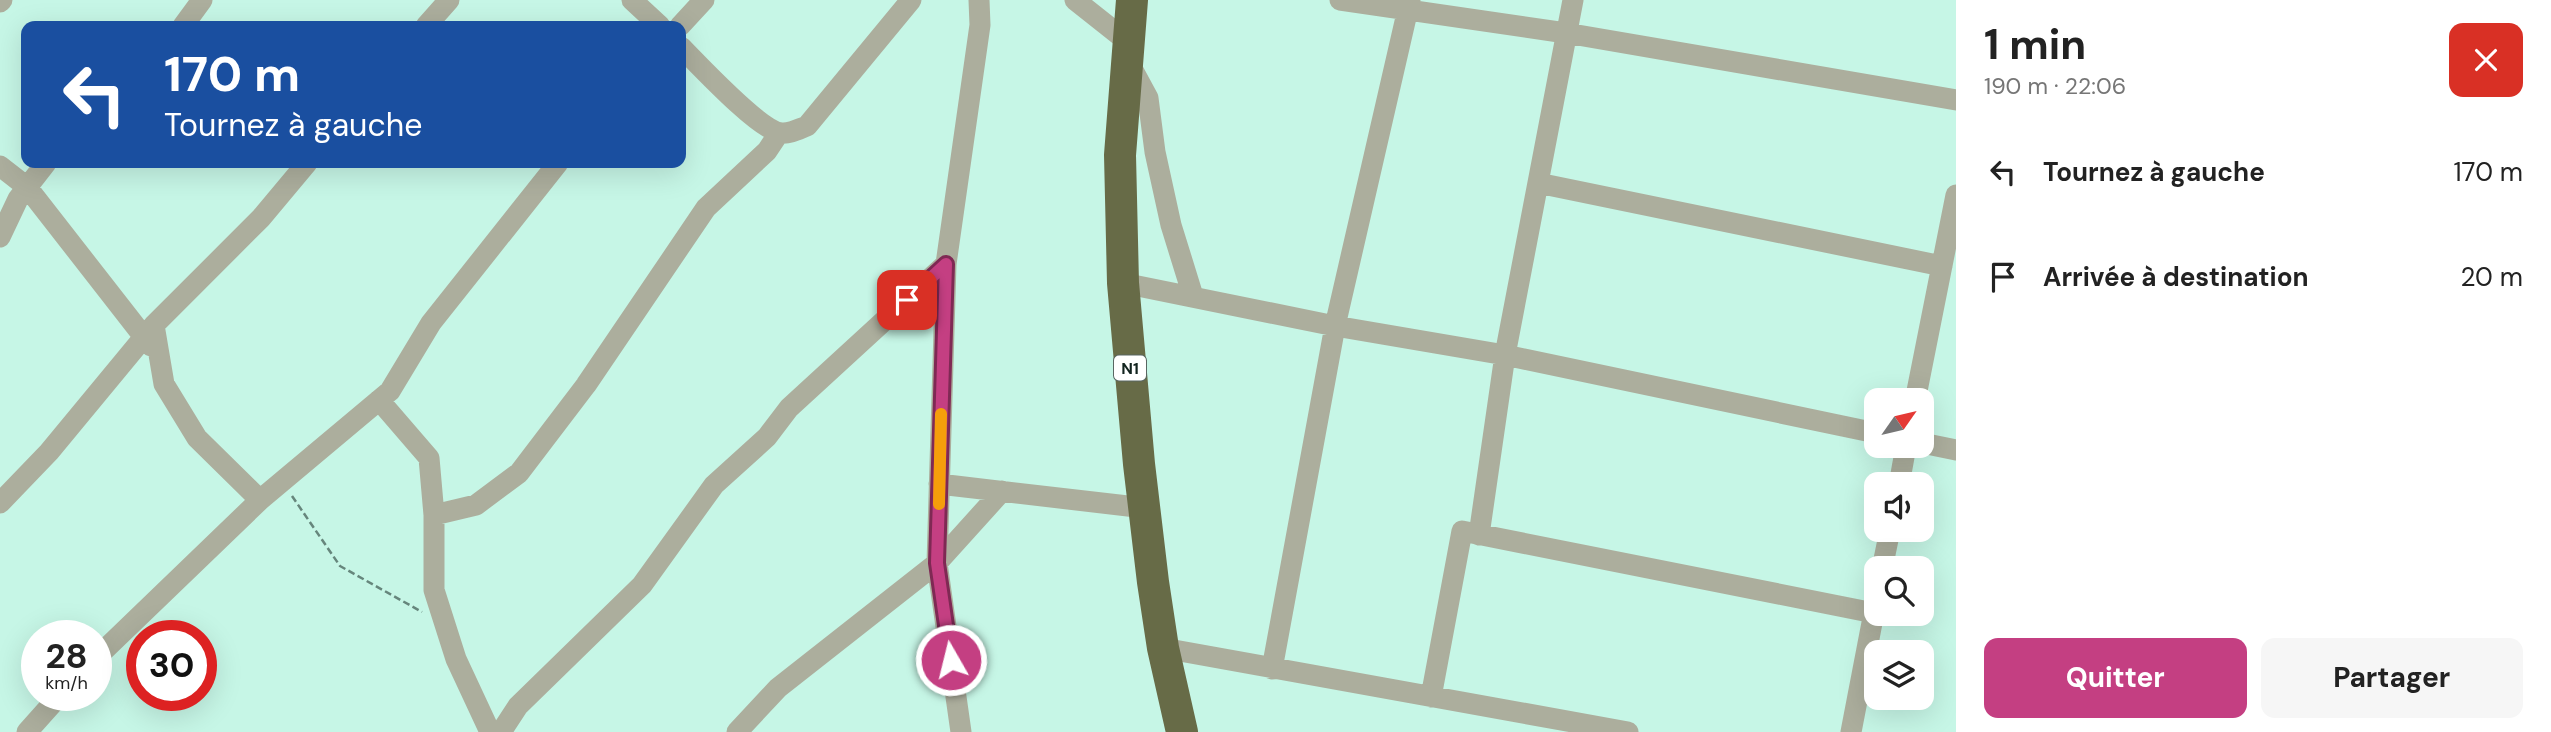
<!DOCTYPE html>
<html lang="fr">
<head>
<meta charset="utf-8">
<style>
	body { margin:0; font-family:"DM Sans",sans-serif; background:#f6f6f6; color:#222; height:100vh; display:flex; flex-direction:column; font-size:26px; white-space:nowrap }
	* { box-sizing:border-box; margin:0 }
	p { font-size:23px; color:#767676 }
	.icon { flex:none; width:38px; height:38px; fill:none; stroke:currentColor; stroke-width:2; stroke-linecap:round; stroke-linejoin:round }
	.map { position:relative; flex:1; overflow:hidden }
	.panel { display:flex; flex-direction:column; background:#fff; width:595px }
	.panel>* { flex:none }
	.banner { position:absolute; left:21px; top:21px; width:665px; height:147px; border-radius:14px; box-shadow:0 7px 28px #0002; background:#1a4fa0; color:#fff; overflow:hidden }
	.needle { width:46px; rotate:56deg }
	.buttons { position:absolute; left:1864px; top:388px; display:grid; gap:14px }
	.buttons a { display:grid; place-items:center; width:70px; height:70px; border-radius:14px; background:#fff; box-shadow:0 7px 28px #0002; font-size:35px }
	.speed { position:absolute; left:21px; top:620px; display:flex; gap:14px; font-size:35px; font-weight:700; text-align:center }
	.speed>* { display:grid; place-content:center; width:91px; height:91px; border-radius:50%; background:#fff; box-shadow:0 7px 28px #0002; line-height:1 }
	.speed small { font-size:18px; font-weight:400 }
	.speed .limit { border:10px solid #d22; background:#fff; color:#111 }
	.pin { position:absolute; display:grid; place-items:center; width:60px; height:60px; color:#fff; margin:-30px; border-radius:14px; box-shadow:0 4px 10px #0006 }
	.me { position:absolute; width:77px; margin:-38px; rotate:352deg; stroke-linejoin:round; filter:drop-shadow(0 0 5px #0008) }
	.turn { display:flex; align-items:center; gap:24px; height:147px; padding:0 28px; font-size:32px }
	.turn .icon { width:91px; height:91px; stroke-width:2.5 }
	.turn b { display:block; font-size:49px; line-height:60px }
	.round { display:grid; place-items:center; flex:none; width:74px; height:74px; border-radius:14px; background:#f6f6f6 }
	.head { display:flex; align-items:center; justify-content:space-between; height:119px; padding:0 28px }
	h1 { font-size:42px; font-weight:700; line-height:52px }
	.primary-button { display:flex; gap:14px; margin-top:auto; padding:14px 28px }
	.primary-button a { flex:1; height:80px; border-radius:14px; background:#c43f82; color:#fff; font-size:28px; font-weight:700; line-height:80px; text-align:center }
	.primary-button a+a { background:#f6f6f6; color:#222 }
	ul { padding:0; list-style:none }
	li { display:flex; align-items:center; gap:21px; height:105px; padding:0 28px }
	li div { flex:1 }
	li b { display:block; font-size:26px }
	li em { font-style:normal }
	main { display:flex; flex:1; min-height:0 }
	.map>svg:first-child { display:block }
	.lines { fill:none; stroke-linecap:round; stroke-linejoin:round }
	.path { stroke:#66867c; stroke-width:2.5; stroke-dasharray:7 3.5; stroke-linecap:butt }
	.minor { stroke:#acae9d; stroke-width:21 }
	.highway { stroke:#676b47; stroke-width:32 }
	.route-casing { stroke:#7f2954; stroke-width:18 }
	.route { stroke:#c43f82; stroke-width:12 }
	.slow { stroke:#f59e0b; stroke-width:12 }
	.labels { text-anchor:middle; stroke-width:5; stroke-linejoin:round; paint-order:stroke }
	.shield { fill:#fff; stroke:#596662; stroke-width:2 }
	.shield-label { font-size:16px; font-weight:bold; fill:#12241f }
</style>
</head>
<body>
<main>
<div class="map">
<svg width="1956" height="732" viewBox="0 0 1956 732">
	<rect width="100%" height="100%" fill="#c6f6e6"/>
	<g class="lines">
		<path class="path" d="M 292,496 L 340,566 L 422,612"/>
		<path class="minor" d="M 632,0 L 660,26
			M 1075,0 L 1128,42
			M 1340,0 L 1566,33 L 1956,100
			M 0,2 L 2,0
			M 183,26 L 202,0
			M 426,26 L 449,0
			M 680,26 L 704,0
			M 681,47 C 699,65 759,130 781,133 C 790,134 799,129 807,126 L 911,0
			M 1128,61 L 1148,98 L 1155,152 L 1171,225 L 1193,296
			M 0,166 L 27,187 L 151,346
			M 1538,183 L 1942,266
			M 0,237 L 18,199 L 46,163
			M 1123,283 L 1335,326 L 1505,355 L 1876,433
			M 154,325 L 164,384 L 197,438 L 260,500 L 390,391 L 431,323 L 558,163
			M 379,400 L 429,458 L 434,515 L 434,590 L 456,659 L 490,732
			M 1915,401 L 1956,195
			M 1922,443 L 1956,450
			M 939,484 L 1145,508
			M 1899,485 L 1906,446
			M 0,503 L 49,452 L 154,325 L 261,218 L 307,163
			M 434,515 L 476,505 L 519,473 L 586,385 L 706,208 L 767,151 L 779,133
			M 1479,535 L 1505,355 L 1573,0
			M 1882,569 L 1890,530
			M 1163,648 L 1628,732
			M 96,658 L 260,500
			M 1272,669 L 1335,326 L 1410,0
			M 1431,697 L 1462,531 L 1874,613
			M 27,732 L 60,695
			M 501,732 L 518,706 L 642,585 L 714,485 L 767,437 L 789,408 L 946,264
			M 737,732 L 778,688 L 937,563 L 1002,491
			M 961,732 L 937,563 L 946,264 L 980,25 L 979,0
			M 1851,732 L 1876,602"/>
		<path class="highway" d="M 1132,0 L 1120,155 L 1123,283 L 1139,464 L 1153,582 L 1163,648 L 1182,732"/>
	</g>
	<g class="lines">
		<defs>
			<path id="route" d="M 907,300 L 946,264 L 937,563 L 951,660"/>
		</defs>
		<use href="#route" class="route-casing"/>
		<use href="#route" class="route"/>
		<path class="slow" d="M 939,504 L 941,414"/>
	</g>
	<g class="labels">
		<rect class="shield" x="1114" y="355.5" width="32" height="25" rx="5"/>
		<g class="shield-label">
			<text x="1130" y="374">N1</text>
		</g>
	</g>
</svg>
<div class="buttons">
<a><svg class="needle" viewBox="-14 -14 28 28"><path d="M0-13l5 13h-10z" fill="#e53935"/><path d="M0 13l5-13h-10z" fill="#767676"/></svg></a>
<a><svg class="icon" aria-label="sound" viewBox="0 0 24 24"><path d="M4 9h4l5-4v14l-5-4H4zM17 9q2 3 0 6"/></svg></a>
<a><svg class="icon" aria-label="search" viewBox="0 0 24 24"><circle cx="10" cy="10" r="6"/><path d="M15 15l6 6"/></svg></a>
<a><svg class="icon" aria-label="layers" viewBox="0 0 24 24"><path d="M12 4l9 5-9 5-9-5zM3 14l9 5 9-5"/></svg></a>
</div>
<div class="speed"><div>28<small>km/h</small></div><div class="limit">30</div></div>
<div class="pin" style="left:907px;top:300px;background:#d93025"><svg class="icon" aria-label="arrive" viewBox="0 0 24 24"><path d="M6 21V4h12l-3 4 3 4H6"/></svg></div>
<svg class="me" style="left:951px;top:660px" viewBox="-20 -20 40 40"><circle r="17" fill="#c43f82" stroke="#fff" stroke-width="3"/><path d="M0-11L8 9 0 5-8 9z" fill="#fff"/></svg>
<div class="banner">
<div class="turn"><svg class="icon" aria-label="left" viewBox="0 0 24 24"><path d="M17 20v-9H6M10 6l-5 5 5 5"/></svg><div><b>170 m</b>Tournez à gauche</div></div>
</div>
</div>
<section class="panel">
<div class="head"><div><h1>1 min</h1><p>190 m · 22:06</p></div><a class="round" style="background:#d93025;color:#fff"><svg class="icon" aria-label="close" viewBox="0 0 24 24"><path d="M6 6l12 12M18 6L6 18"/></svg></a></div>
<ul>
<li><svg class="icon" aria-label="left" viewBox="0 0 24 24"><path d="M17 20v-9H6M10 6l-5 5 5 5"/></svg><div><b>Tournez à gauche</b></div><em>170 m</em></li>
<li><svg class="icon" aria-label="arrive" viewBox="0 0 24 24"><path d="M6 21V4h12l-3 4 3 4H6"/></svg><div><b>Arrivée à destination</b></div><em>20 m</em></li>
</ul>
<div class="primary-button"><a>Quitter</a><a>Partager</a></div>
</section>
</main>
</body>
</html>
